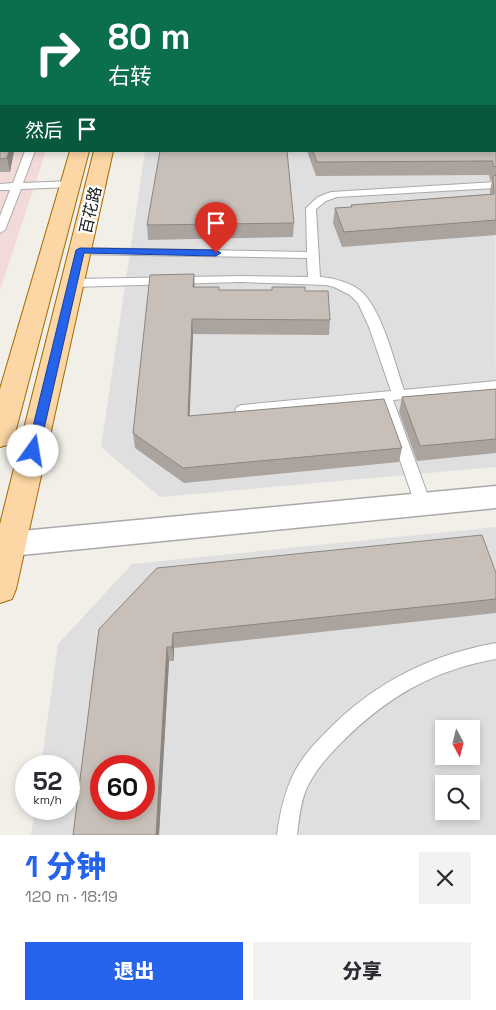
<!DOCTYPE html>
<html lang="zh">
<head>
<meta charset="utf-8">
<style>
	body { margin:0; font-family:"Space Grotesk","Noto Sans SC",sans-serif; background:#f2f2f3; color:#2b2b33; height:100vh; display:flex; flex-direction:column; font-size:19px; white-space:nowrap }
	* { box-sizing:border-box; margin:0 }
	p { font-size:16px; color:#7c7c81 }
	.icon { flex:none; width:28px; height:28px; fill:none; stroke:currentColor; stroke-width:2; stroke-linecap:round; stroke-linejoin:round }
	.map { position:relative; height:835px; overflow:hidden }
	.panel { display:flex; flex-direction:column; background:#fff; flex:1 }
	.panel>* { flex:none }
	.hud { position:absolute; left:0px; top:0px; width:496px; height:152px; box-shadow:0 2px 8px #0003; background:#0b6e4f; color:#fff; overflow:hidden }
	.needle { width:32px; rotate:173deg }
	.tools { position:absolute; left:435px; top:720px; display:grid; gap:10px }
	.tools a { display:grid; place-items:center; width:45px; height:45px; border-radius:0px; background:#fff; box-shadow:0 2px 8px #0003; font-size:25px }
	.speed { position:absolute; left:15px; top:755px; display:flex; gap:10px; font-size:25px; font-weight:700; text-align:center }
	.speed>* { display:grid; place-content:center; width:65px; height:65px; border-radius:50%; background:#fff; box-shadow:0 2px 8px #0003; line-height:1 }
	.speed small { font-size:12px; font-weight:400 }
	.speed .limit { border:8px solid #d22; background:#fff; color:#111 }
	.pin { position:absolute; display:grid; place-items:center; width:42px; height:42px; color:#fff; margin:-51px -21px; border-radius:50% 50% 50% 0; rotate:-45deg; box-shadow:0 0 5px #0007 }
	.pin .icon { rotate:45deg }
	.me { position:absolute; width:55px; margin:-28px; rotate:13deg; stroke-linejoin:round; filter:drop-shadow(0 0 4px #0008) }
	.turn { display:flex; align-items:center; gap:18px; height:105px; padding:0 25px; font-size:22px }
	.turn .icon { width:65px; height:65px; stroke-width:2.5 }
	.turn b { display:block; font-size:35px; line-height:42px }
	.then { display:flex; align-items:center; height:48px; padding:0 25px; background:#0003; gap:10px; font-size:19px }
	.round { display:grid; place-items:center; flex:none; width:52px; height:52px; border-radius:0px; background:#f2f2f3 }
	.head { display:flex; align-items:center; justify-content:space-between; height:85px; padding:0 25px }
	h1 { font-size:30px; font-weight:800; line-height:38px; color:#2563eb }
	.button { display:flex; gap:10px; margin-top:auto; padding:10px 25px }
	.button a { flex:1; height:58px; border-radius:0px; background:#2563eb; color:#fff; font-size:20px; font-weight:800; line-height:58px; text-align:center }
	.button a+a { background:#f2f2f3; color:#2b2b33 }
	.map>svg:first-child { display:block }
	.residential { fill:#e0dfdf; fill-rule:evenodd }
	.commercial { fill:#f2dad9 }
	.water { fill:#aad3df }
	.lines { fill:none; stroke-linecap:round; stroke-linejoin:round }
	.lane-casing { stroke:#a9a9a9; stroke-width:2 }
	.street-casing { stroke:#a9a9a9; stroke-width:3 }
	.secondary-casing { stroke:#707d05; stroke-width:2 }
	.primary-casing { stroke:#a06b00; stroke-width:2 }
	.lane { fill:#fff; fill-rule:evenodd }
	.street { fill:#fff; fill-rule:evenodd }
	.secondary { fill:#f7fabf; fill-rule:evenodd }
	.primary { fill:#fcd6a4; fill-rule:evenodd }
	.wall { fill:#aba49e }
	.shaded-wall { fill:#8b8681 }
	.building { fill:#c7bfb8; stroke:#8b8681; fill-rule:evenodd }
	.route { fill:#2563eb; stroke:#184099 }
	.labels { text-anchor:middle; stroke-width:4.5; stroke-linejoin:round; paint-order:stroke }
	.street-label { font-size:16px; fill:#222; stroke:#fff }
</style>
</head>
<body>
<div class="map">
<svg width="496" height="835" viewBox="0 0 496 835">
	<rect width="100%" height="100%" fill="#f2efe9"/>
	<path class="residential" d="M 495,57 L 496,467 L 160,497 L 101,447 L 145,151 L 495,151 Z
		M 496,527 L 496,835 L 31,835 L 35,809 L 69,809 L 69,766 L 41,766 L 58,644 L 132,564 ZM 444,729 L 471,729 L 471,756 L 444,756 ZM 101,766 L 144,766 L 144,809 L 101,809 ZM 444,784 L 471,784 L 471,811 L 444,811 Z"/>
	<path class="commercial" d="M 0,48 L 1,151 L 46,151 L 0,290 Z"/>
	<path class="water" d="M 0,0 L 490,0 L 1,1 L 0,8 Z"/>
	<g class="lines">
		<defs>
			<path id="lane" d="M 495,39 L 496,39 L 496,44 L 495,44 Z
				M 25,151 L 35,151 L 23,183 L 71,181 L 76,184 L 71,187 L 21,189 L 5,230 L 0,233 L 0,216 L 10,190 L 0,190 L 0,184 L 13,183 Z
				M 496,182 L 496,188 L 337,197 L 326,201 L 316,209 L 320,277 C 334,278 353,283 363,293 C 384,316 394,361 404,390 L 496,381 L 496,391 L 393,400 L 431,504 L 428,508 L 423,510 L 418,508 L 415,504 L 380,402 L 242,415 L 237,413 L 235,410 L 237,407 L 242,405 L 391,391 L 369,327 L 358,303 L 350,295 L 334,287 L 326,285 L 240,282 L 73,287 L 67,283 L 73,279 L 240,276 L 308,277 L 307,258 L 80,254 L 74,251 L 80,248 L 307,252 L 306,208 L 318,197 L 331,192 Z
				M 496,643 L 496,659 C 434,670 388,696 343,741 C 329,755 314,771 306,790 C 300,804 299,820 297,835 L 277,835 C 280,813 284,793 294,773 C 303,755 318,740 332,726 C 378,681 433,654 496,643 Z"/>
			<path id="street" d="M 496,486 L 496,508 L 11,556 L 0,552 L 0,535 L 11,532 Z"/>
			<path id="secondary" d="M 495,21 L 496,21 L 496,31 L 495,31 Z
				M 0,29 L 1,29 L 1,39 L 0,39 Z"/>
			<path id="primary" d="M 70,151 L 89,151 L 14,437 L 10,444 L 0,447 L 0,389 Z
				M 94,151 L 113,151 L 16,589 L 12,599 L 0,603 L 0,524 Z"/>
		</defs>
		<use href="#lane" class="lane-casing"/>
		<use href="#street" class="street-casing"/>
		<use href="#secondary" class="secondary-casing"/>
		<use href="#primary" class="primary-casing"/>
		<use href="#lane" class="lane"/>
		<use href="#street" class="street"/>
		<use href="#secondary" class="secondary"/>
		<use href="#primary" class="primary"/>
	</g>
	<path class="wall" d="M 496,59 L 496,235 L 342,247 L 333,223 L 335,208 L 351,207 L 351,205 L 490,194 L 490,190 L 492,181 L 490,180 L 489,175 L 316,176 L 307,151 L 495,151 Z
		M 0,62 L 14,151 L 10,172 L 0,172 Z
		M 294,223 L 293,237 L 148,240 L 147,225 Z
		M 194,274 L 195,287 L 219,290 L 305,291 L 330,320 L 329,335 L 193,334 L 189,416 L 402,448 L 399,462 L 184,483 L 135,448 L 133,433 Z
		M 496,389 L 496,453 L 417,461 L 399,412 L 402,397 Z
		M 496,573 L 496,613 L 174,648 L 174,661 L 169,661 L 159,835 L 73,835 L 99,629 Z"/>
	<path class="shaded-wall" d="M 9,151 L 14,151 L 10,172 L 7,158 Z
		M 192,319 L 193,334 L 189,431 L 188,416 Z
		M 173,633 L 174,648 L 174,661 L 172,647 Z
		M 167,647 L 169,661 L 159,835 L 156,835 Z"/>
	<path class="building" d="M 495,57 L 496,59 L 496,167 L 493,166 L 493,161 L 317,162 L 313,151 L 495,151 Z
		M 0,62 L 1,62 L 1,151 L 9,151 L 7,158 L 0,159 Z
		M 160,151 L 287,151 L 294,223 L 147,225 Z
		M 496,175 L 496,220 L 344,232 L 335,208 L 352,207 L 351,205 L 494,194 L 493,176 Z
		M 194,274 L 193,287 L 219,287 L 219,290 L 272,290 L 272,287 L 305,287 L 305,291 L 328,291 L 330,320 L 192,319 L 188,416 L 384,399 L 402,448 L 183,468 L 133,433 L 150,275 Z
		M 496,389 L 496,439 L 420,446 L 402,397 Z
		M 482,535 L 496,573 L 496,599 L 173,633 L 172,647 L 167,647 L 156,835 L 73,835 L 99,629 L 157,568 ZM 101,766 L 144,766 L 144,809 L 101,809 Z"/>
	<path class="route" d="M 80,248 L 216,250 L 221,253 L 216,256 L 84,253 L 39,451 L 33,455 L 27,451 L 76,250 Z"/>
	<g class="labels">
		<g class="street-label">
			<text transform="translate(90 210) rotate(-77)" y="6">百花路</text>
		</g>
	</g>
</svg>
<div class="tools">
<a><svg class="needle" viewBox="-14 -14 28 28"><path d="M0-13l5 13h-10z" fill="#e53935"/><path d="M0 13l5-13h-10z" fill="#7c7c81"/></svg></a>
<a><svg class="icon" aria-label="search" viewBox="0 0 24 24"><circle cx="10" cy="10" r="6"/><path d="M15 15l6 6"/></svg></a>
</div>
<div class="speed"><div>52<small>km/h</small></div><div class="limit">60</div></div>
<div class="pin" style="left:216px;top:253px;background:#d93025"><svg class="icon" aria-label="arrive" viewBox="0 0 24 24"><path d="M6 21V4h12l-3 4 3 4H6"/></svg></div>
<svg class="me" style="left:33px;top:451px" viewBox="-20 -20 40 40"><circle r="19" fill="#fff"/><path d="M0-13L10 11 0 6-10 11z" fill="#2563eb"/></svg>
<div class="hud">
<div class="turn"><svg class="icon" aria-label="right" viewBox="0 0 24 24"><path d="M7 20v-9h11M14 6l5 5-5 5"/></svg><div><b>80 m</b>右转</div></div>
<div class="then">然后<svg class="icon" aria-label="arrive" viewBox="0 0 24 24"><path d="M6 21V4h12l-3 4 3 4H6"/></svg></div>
</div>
</div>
<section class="panel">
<div class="head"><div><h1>1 分钟</h1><p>120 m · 18:19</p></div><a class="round"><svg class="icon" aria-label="close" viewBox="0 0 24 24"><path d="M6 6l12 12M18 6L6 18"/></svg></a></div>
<div class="button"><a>退出</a><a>分享</a></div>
</section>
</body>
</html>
